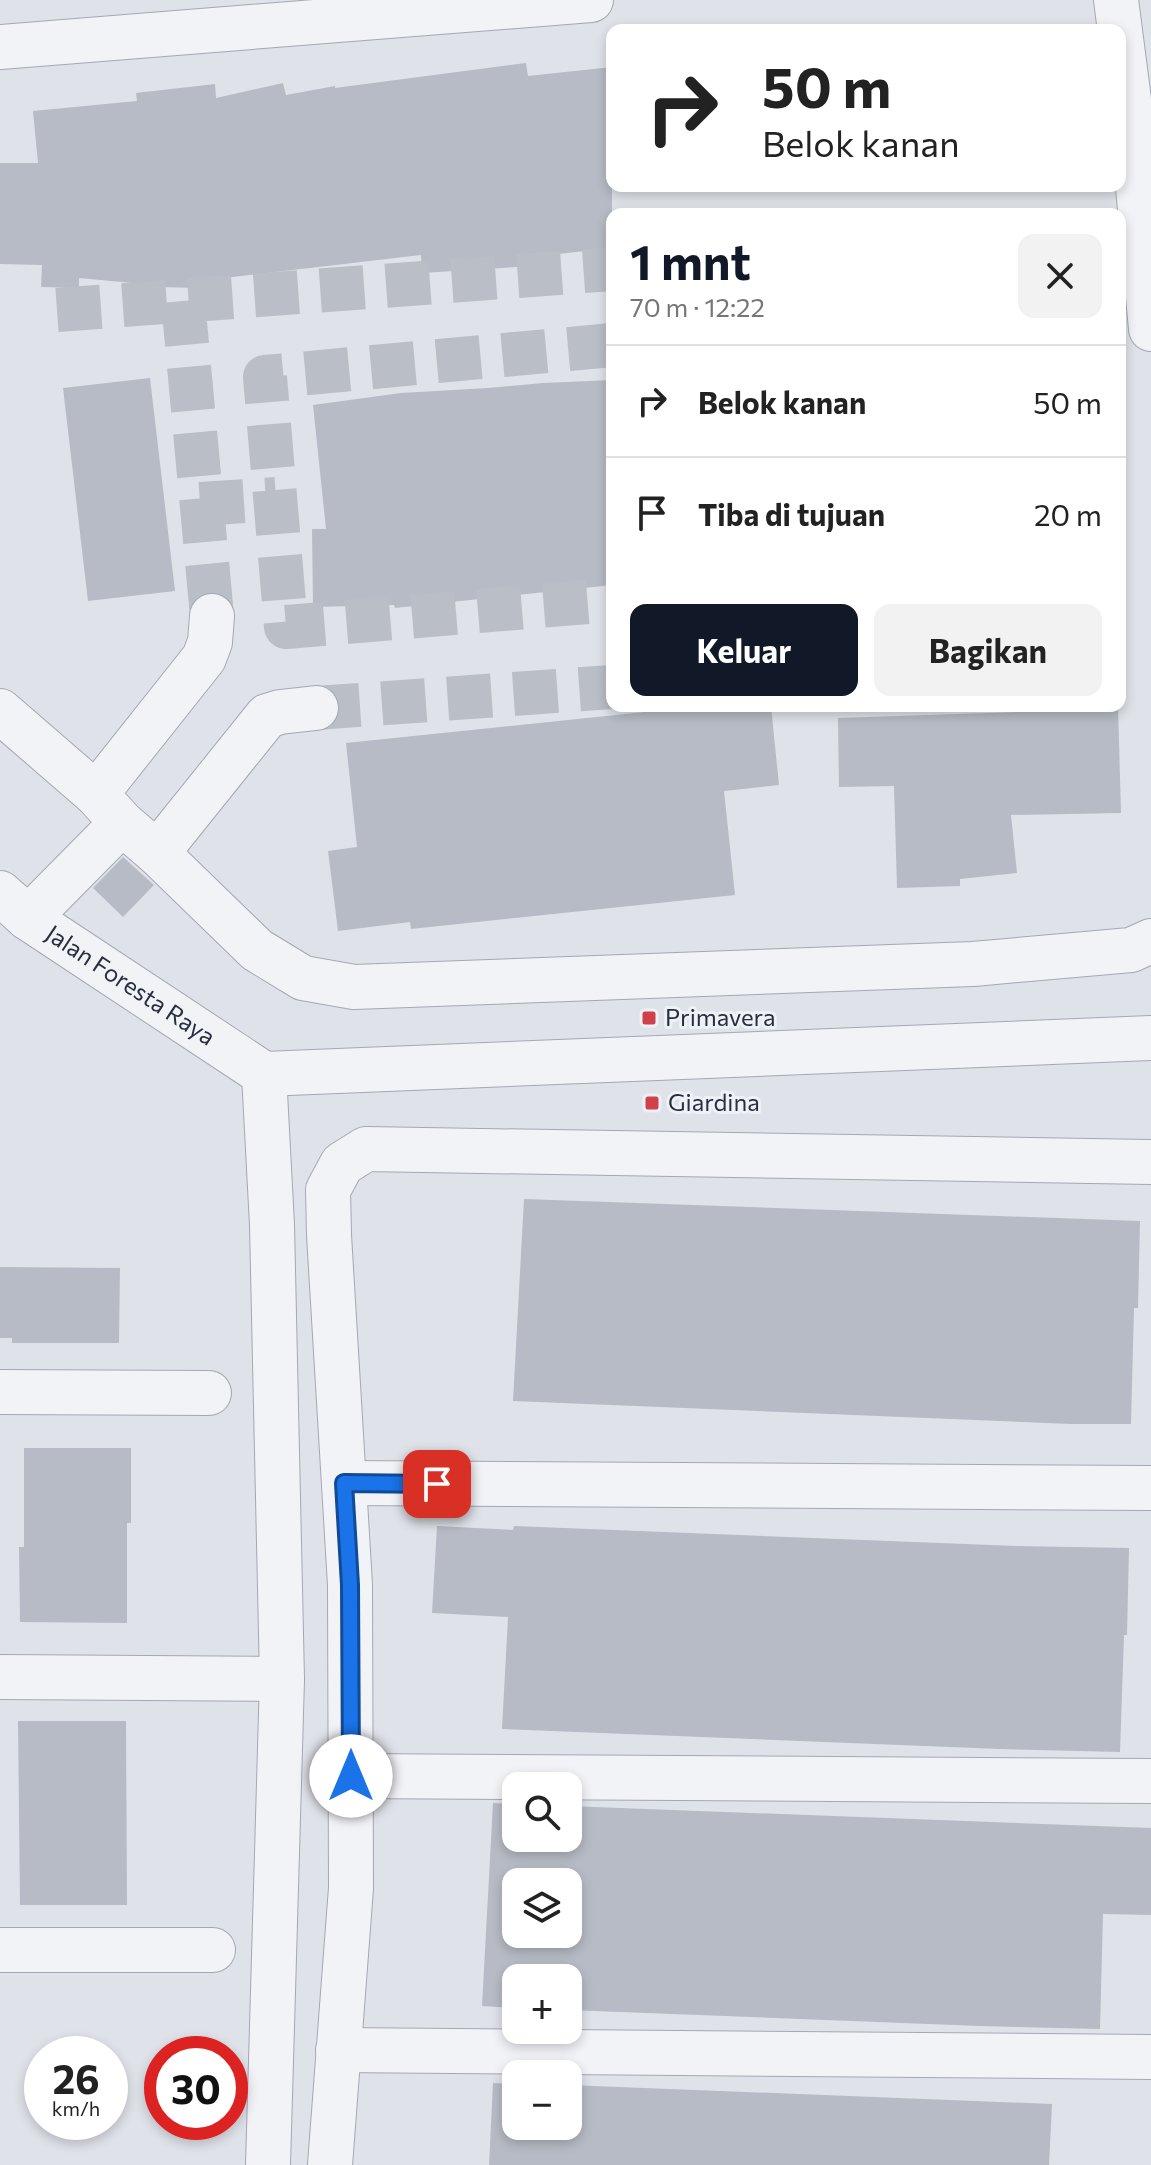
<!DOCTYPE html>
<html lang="id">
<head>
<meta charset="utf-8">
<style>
	body { margin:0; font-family:Commissioner,sans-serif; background:#f2f2f2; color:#222; height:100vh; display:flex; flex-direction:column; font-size:30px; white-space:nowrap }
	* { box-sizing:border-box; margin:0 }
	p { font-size:26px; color:#767676 }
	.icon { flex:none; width:44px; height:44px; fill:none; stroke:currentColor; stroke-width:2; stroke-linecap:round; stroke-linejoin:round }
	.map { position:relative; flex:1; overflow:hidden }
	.details { position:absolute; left:606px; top:208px; width:520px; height:504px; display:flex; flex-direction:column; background:#fff; border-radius:16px; box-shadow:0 4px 12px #0003 }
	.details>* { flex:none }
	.guide { position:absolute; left:606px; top:24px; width:520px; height:168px; border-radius:16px; box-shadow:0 4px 12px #0003; background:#fff; color:#222; overflow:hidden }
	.fabs { position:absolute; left:502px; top:1772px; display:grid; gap:16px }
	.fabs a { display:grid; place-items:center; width:80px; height:80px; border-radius:16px; background:#fff; box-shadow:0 4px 12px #0003; font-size:40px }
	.speed { position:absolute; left:24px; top:2036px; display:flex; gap:16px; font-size:40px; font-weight:700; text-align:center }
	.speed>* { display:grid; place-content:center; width:104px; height:104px; border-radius:50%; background:#fff; box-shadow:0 4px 12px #0003; line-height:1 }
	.speed small { font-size:20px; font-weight:400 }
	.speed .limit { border:12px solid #d22; background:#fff; color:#111 }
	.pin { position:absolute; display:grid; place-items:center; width:68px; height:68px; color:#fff; margin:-34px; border-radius:16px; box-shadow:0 4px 12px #0006 }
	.me { position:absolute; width:88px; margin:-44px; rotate:0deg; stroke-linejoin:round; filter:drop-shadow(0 0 6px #0008) }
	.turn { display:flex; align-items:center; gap:28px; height:168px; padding:0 24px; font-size:36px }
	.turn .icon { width:104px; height:104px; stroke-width:2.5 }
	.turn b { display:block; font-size:56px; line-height:68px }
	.round { display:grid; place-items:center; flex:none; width:84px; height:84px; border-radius:16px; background:#f2f2f2 }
	.head { display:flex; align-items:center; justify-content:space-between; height:136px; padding:0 24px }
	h1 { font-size:48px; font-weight:700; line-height:60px; color:#111827 }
	.cta { display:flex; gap:16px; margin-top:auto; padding:16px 24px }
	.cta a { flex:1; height:92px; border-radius:16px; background:#111827; color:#fff; font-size:32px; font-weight:700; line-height:92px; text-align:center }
	.cta a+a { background:#f2f2f2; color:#222 }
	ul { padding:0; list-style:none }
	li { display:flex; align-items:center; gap:24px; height:112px; padding:0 24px; border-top:2px solid #e0e0e0 }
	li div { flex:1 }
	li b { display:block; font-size:30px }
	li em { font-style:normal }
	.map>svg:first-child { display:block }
	.building { fill:#b6bbc5; fill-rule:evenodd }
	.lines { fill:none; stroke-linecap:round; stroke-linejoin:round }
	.minor-tunnel { stroke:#babec7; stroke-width:44; stroke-dasharray:44 22; stroke-linecap:butt }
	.minor-casing { stroke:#a4a8b3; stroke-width:46 }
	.minor { stroke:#f2f3f7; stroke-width:44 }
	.route-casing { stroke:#114b97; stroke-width:20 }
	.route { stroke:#1a73e8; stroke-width:14 }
	.poi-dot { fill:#d0414b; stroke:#eef1f6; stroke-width:3 }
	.labels { text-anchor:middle; stroke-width:6; stroke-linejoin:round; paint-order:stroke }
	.street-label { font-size:24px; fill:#282e40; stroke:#eef1f6 }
	.poi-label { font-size:24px; fill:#282e40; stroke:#eef1f6; text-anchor:start }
</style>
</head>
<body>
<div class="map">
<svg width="1151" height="2165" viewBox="0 0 1151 2165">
	<rect width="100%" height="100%" fill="#dfe2e9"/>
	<path class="building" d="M 526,63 L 528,76 L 612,67 L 612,248 L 532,257 L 533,266 L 422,273 L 421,255 L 207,280 L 207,288 L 153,287 L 154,285 L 79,278 L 79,288 L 41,287 L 42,265 L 0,264 L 0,163 L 38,163 L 33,111 L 137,101 L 136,93 L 215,84 L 216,98 L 283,83 L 286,95 L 335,86 L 335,88 Z
		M 150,378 L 175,591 L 88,601 L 63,388 Z
		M 612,380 L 612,585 L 395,608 L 394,605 L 313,607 L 312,529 L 326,529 L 313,405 L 401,393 L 488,388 L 543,383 Z
		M 702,706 L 771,706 L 779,785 L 724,791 L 735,895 L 411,929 L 410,922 L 338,931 L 328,851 L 357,847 L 346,743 Z
		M 1049,706 L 1118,706 L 1121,813 L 1011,815 L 1017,873 L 960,879 L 960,886 L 897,888 L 894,786 L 839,787 L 838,718 L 1049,711 Z
		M 123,857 L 154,885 L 123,917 L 93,888 Z
		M 524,1199 L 1140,1221 L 1138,1308 L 1134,1308 L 1131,1424 L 1071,1424 L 513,1401 Z
		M 0,1267 L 120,1268 L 119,1343 L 12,1343 L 12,1338 L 0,1338 Z
		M 24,1448 L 131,1448 L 131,1523 L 127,1523 L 127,1623 L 20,1622 L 19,1547 L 24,1547 Z
		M 437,1526 L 513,1530 L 514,1526 L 1016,1546 L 1129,1548 L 1127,1635 L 1124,1635 L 1120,1752 L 1000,1749 L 502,1729 L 508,1617 L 432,1613 Z
		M 18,1721 L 126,1721 L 127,1905 L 20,1905 Z
		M 493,1803 L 516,1804 L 516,1838 L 568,1838 L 568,1806 L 1151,1828 L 1151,1915 L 1103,1914 L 1100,2029 L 980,2026 L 568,2010 L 568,1978 L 516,1978 L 516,2008 L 482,2006 ZM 516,1882 L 568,1882 L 568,1934 L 516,1934 Z
		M 493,2083 L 516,2084 L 516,2126 L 568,2126 L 568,2085 L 1052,2104 L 1049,2165 L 489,2165 Z"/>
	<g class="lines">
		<path class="minor-tunnel" d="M 183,301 L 212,616
			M 57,310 L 612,269
			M 612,345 L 265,377 L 286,627 L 612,600
			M 200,504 L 276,499
			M 316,708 L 612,687"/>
		<defs>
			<g id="minor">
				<path d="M 1116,0 L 1132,123 L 1151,329"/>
				<path d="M 0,47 L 591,0"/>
				<path d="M 0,711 L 96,794 L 122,823 L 28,918"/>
				<path d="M 96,794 L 204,658 L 210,642 L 212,616"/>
				<path d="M 122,823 L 157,853 L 257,950 L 303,978 L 354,987 L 973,964 L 1131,950 L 1151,941"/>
				<path d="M 157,853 L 267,716 L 280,712 L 316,708"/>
				<path id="s1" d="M 0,893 L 28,918 L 264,1074"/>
				<path d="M 264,1074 L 272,1225 L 282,1679 L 268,2165"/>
				<path d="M 264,1074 L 1151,1038"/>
				<path d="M 0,1392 L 209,1393"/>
				<path d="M 344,1483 L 1151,1488"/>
				<path d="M 0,1677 L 282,1679"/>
				<path d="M 351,1776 L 1151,1781"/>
				<path d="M 0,1950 L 213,1950"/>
				<path d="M 338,2050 L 1151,2057"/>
				<path d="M 330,2165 L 351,1888 L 350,1585 L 329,1235 L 328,1190 L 342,1164 L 366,1149 L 1151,1162"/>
			</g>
		</defs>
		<use href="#minor" class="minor-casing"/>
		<use href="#minor" class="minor"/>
	</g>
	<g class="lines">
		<defs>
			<path id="route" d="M 351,1776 L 350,1585 L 344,1483 L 437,1484"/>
		</defs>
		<use href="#route" class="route-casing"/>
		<use href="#route" class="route"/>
	</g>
	<g class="poi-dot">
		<rect x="641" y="1010" width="16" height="16" rx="4"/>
		<rect x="644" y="1095" width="16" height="16" rx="4"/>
	</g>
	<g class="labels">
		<g class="street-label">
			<text dy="8" stroke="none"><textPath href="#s1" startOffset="160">Jalan Foresta Raya</textPath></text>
		</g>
		<g class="poi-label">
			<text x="665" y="1026">Primavera</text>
			<text x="668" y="1111">Giardina</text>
		</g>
	</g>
</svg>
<div class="fabs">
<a><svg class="icon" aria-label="search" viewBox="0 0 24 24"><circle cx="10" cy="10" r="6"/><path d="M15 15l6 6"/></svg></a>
<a><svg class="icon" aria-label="layers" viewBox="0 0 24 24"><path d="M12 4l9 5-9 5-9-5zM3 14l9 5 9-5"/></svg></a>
<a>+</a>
<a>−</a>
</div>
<div class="speed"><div>26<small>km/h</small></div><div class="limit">30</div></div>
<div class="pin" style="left:437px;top:1484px;background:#d93025"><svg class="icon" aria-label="arrive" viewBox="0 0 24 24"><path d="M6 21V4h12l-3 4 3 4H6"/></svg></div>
<svg class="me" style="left:351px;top:1776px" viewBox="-20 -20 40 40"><circle r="19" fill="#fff"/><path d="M0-13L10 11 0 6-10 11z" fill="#1a73e8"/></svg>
<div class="guide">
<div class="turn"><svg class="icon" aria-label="right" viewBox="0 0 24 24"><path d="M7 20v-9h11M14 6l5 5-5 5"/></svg><div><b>50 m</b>Belok kanan</div></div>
</div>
<section class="details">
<div class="head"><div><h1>1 mnt</h1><p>70 m · 12:22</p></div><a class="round"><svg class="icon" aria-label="close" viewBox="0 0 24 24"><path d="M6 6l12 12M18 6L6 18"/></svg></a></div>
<ul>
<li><svg class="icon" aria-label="right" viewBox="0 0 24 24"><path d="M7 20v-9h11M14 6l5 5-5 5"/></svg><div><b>Belok kanan</b></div><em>50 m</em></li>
<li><svg class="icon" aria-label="arrive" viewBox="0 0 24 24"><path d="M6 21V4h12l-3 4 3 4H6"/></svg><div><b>Tiba di tujuan</b></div><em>20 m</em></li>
</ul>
<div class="cta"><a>Keluar</a><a>Bagikan</a></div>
</section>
</div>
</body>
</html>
